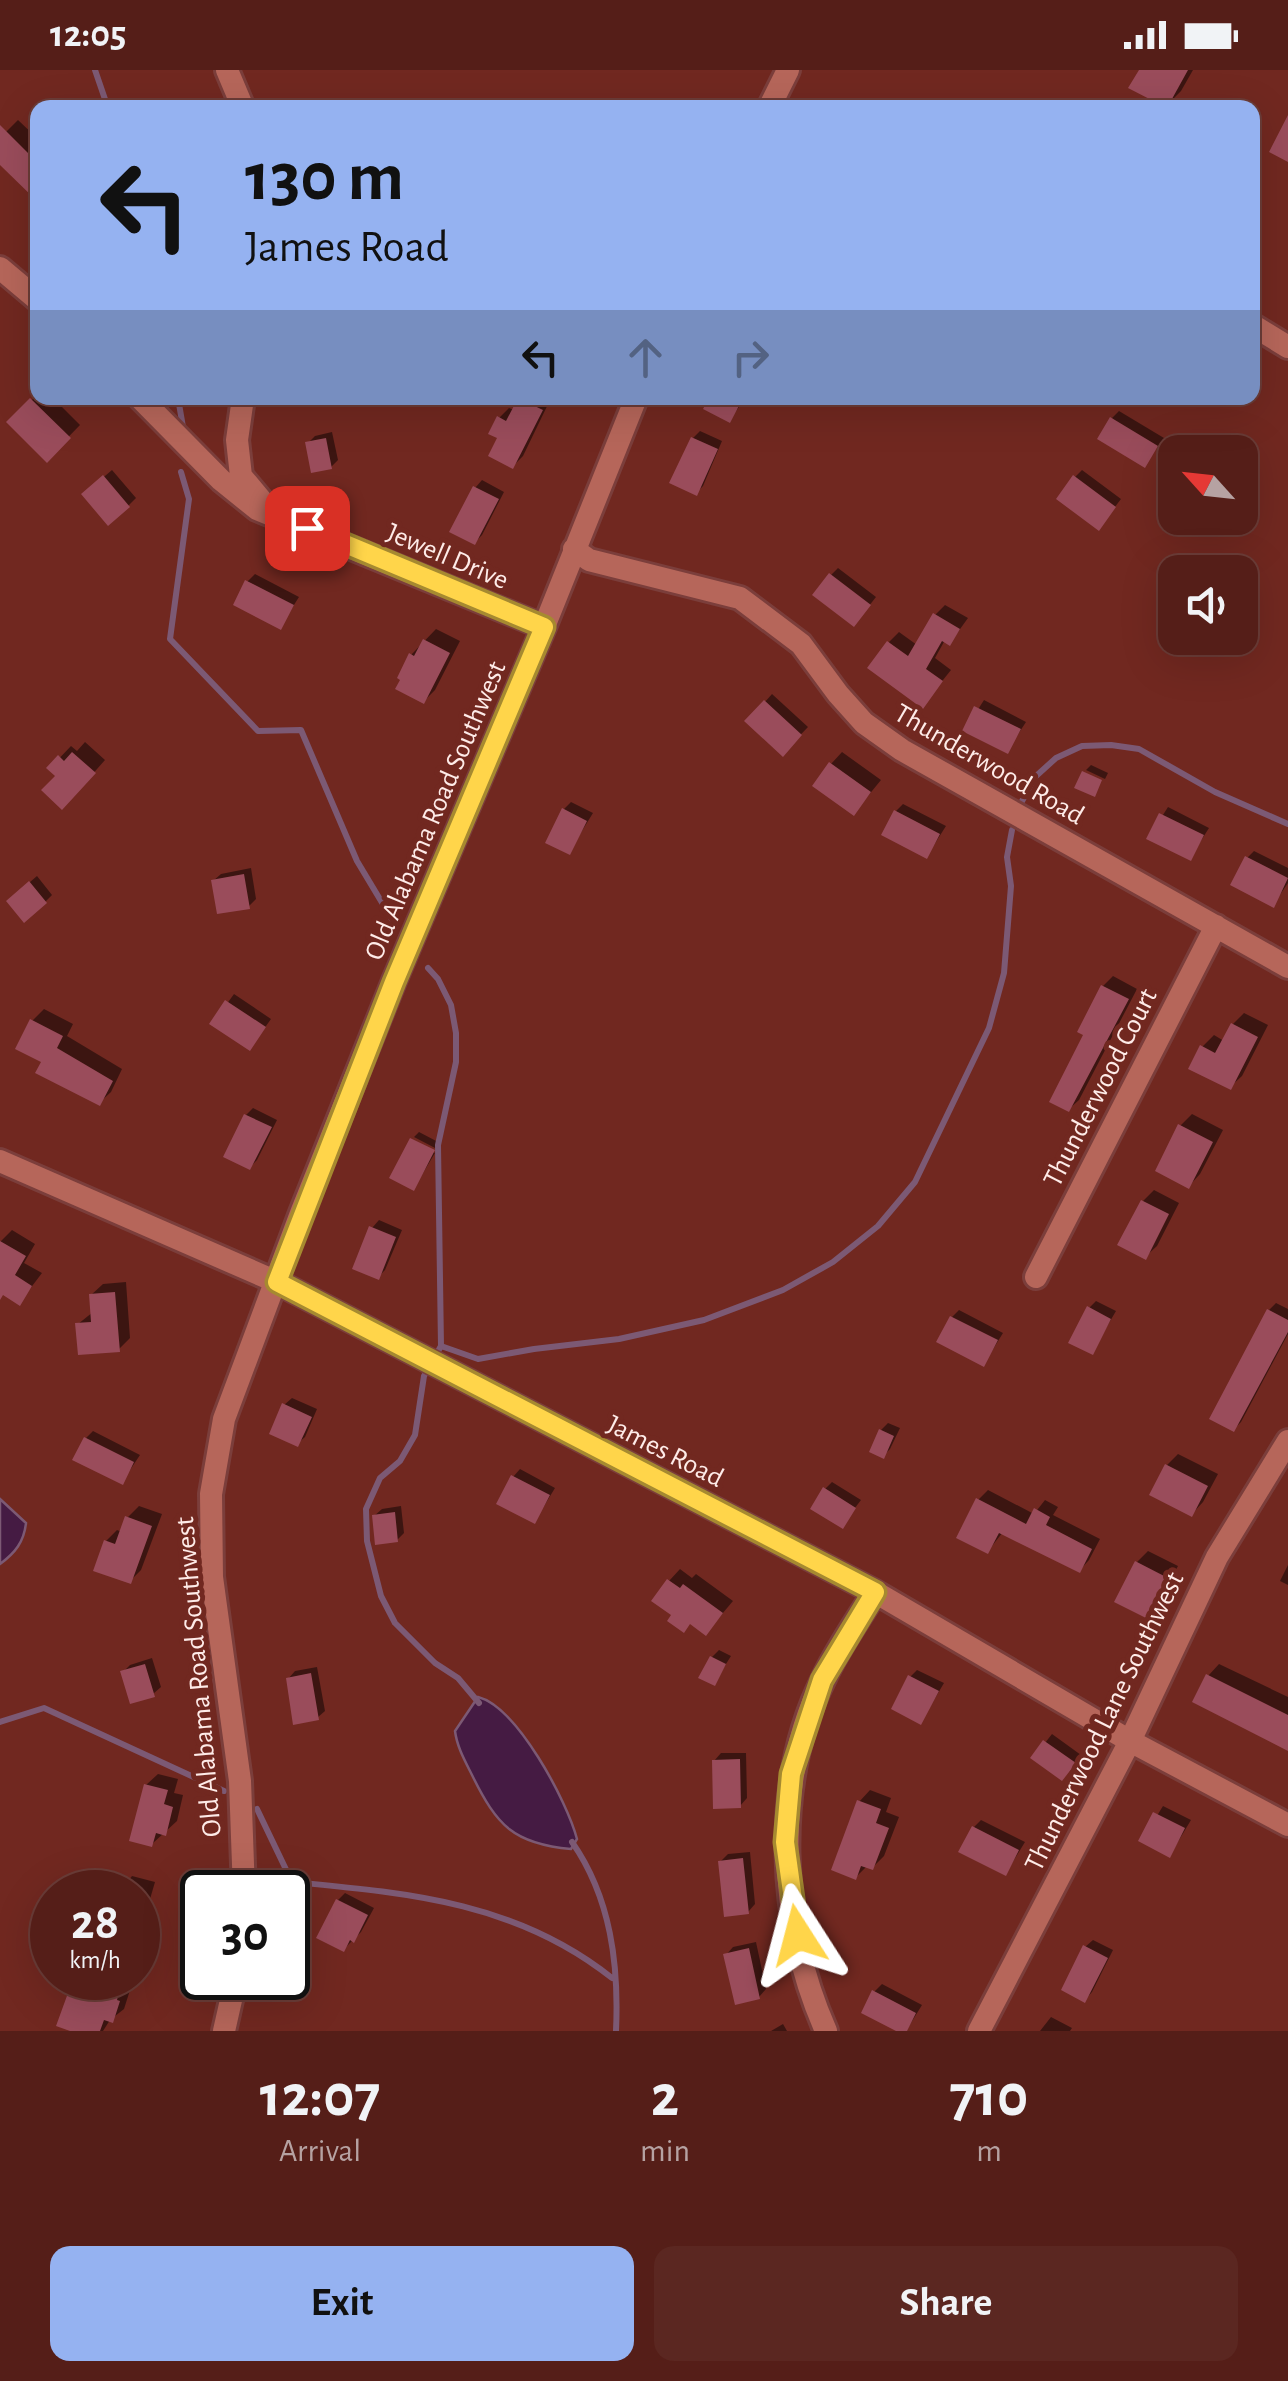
<!DOCTYPE html>
<html lang="en">
<head>
<meta charset="utf-8">
<style>
	body { margin:0; font-family:"Alegreya Sans",sans-serif; background:#5b2721; color:#f1f3f6; height:100vh; display:flex; flex-direction:column; font-size:38px; white-space:nowrap }
	* { box-sizing:border-box; margin:0 }
	p { font-size:32px; color:#b6a2a2 }
	.icon { flex:none; width:55px; height:55px; fill:none; stroke:currentColor; stroke-width:2; stroke-linecap:round; stroke-linejoin:round }
	.map { position:relative; height:1961px; overflow:hidden }
	.details { display:flex; flex-direction:column; background:#551e18; flex:1 }
	.details>* { flex:none }
	.guide { position:absolute; left:30px; top:30px; width:1230px; height:305px; border-radius:20px; box-shadow:0 10px 40px #0002,0 0 0 2px #6b3c37; background:#95b2f1; color:#111; overflow:hidden }
	.needle { width:65px; rotate:297deg }
	.buttons { position:absolute; left:1158px; top:365px; display:grid; gap:20px }
	.buttons a { display:grid; place-items:center; width:100px; height:100px; border-radius:20px; background:#551e18; box-shadow:0 10px 40px #0002,0 0 0 2px #6b3c37; font-size:50px }
	.speed { position:absolute; left:30px; top:1800px; display:flex; gap:20px; font-size:50px; font-weight:700; text-align:center }
	.speed>* { display:grid; place-content:center; width:130px; height:130px; border-radius:50%; background:#551e18; box-shadow:0 10px 40px #0002,0 0 0 2px #6b3c37; line-height:1 }
	.speed small { font-size:25px; font-weight:400 }
	.speed .limit { border:5px solid #111; border-radius:15px; background:#fff; color:#111 }
	.pin { position:absolute; display:grid; place-items:center; width:85px; height:85px; color:#fff; margin:-42px; border-radius:20px; box-shadow:0 5px 15px #0006 }
	.me { position:absolute; width:110px; margin:-55px; rotate:351deg; stroke-linejoin:round; filter:drop-shadow(0 0 8px #0008) }
	.turn { display:flex; align-items:center; gap:35px; height:210px; padding:0 50px; font-size:45px }
	.turn .icon { width:130px; height:130px; stroke-width:2.5 }
	.turn b { display:block; font-size:70px; line-height:85px }
	.lanes { display:flex; align-items:center; height:95px; padding:0 50px; background:#0003; justify-content:center; gap:50px; direction:ltr }
	.lanes .off { opacity:.35 }
	.eta { display:flex; justify-content:space-evenly; align-items:center; height:170px; text-align:center }
	.eta b { font-size:60px; font-weight:600; line-height:70px }
	.button { display:flex; gap:20px; margin-top:auto; padding:20px 50px }
	.button a { flex:1; height:115px; border-radius:20px; background:#95b2f1; color:#111; font-size:40px; font-weight:600; line-height:115px; text-align:center }
	.button a+a { background:#5b2721; color:#f1f3f6 }
	.status { display:flex; justify-content:space-between; align-items:center; height:70px; padding:0 50px; background:#551e18; direction:ltr }
	.status svg { height:28px; fill:currentColor }
	.map>svg:first-child { display:block }
	.water { fill:#451b43; stroke:#7c5974; stroke-width:2.5 }
	.shadow { fill:#0007 }
	.lines { fill:none; stroke-linecap:round; stroke-linejoin:round }
	.stream { stroke:#7c5974; stroke-width:6 }
	.building { fill:#9a4c5b }
	.minor-casing { stroke:#7b3e3b; stroke-width:28 }
	.minor { stroke:#b6665a; stroke-width:22 }
	.route-casing { stroke:#a68a30; stroke-width:25 }
	.route { stroke:#ffd54a; stroke-width:18 }
	.labels { text-anchor:middle; stroke-width:10; stroke-linejoin:round; paint-order:stroke }
	.street-label { font-size:28px; fill:#feebe8; stroke:#712820 }
</style>
</head>
<body>
<div class="status"><b>12:05</b><svg viewBox="0 0 49 12"><path d="M0 12V9h3v3zM5 12V6h3v6zM10 12V3h3v9zM15 12V0h3v12zM26 1h20v11H26zM47 4h2v5h-2z"/></svg></div>
<div class="map">
<svg width="1288" height="1961" viewBox="0 0 1288 1961">
	<rect width="100%" height="100%" fill="#712820"/>
	<path class="water" d="M 0,1429 L 26,1453 C 24,1472 15,1483 0,1494 Z
		M 478,1627 C 517,1637 567,1731 577,1769 L 571,1779 C 514,1774 497,1756 472,1705 C 465,1691 457,1677 455,1661 Z"/>
	<path class="shadow" d="M 1142,0 L 1193,0 L 1181,21 L 1166,36 Z
		M 18,50 L 38,69 L 38,125 L 0,92 L 0,68 Z
		M 38,324 L 38,328 L 53,328 L 80,355 L 47,389 L 10,352 Z
		M 520,328 L 551,328 L 523,386 L 513,396 L 500,367 L 499,348 L 509,338 L 514,340 Z
		M 711,328 L 746,328 L 729,350 L 706,338 Z
		M 1119,341 L 1164,368 L 1144,395 L 1112,348 Z
		M 700,361 L 722,371 L 703,416 L 696,423 L 693,368 Z
		M 332,362 L 338,390 L 331,397 L 308,373 L 315,366 Z
		M 112,400 L 136,428 L 128,436 L 92,417 Z
		M 1082,400 L 1121,429 L 1105,450 L 1075,407 Z
		M 482,410 L 504,422 L 482,465 L 475,472 L 475,418 Z
		M 838,498 L 876,527 L 861,546 L 831,505 Z
		M 255,504 L 299,527 L 280,557 L 247,512 Z
		M 945,535 L 968,548 L 950,573 L 945,570 L 935,588 L 951,600 L 923,635 L 889,572 L 899,562 L 917,575 L 935,545 Z
		M 436,559 L 460,571 L 435,620 L 424,631 L 411,585 Z
		M 772,624 L 808,657 L 783,683 L 748,651 Z
		M 984,630 L 1026,652 L 1007,681 L 965,660 Z
		M 85,672 L 105,690 L 74,725 L 50,698 L 71,676 L 77,681 Z
		M 842,682 L 881,710 L 854,743 L 831,694 Z
		M 1091,695 L 1108,703 L 1105,709 L 1086,700 Z
		M 571,732 L 593,743 L 569,782 L 564,739 Z
		M 903,734 L 946,756 L 927,786 L 896,741 Z
		M 1168,737 L 1209,758 L 1190,788 L 1149,767 Z
		M 1254,781 L 1288,798 L 1288,813 L 1273,835 L 1247,788 Z
		M 251,798 L 256,829 L 249,836 L 213,811 L 221,804 Z
		M 37,806 L 52,825 L 45,832 L 16,824 Z
		M 1113,906 L 1137,919 L 1079,1030 L 1069,1039 L 1086,964 L 1103,916 Z
		M 234,924 L 271,949 L 256,970 L 213,953 Z
		M 44,939 L 73,954 L 67,966 L 122,999 L 111,1022 L 99,1033 L 45,991 L 32,951 Z
		M 1244,943 L 1268,955 L 1242,1006 L 1230,1017 L 1202,977 L 1214,965 L 1224,971 L 1233,954 Z
		M 253,1038 L 277,1050 L 257,1090 L 250,1097 L 246,1045 Z
		M 1192,1044 L 1223,1060 L 1200,1104 L 1189,1116 L 1180,1056 Z
		M 419,1062 L 440,1073 L 437,1079 L 414,1067 Z
		M 411,1071 L 435,1083 L 414,1118 Z
		M 1154,1120 L 1179,1133 L 1157,1176 L 1145,1187 L 1143,1131 Z
		M 379,1150 L 402,1160 L 385,1200 L 378,1207 L 372,1158 Z
		M 12,1160 L 35,1174 L 24,1193 L 42,1203 L 20,1232 L 0,1221 L 0,1172 Z
		M 126,1212 L 130,1268 L 119,1279 L 78,1254 L 93,1242 L 91,1225 L 103,1214 Z
		M 1096,1231 L 1116,1241 L 1092,1282 L 1089,1238 Z
		M 1276,1233 L 1288,1239 L 1288,1264 L 1241,1352 L 1234,1359 L 1269,1240 Z
		M 959,1240 L 1003,1263 L 984,1294 L 952,1247 Z
		M 292,1328 L 317,1339 L 305,1367 L 297,1374 L 284,1335 Z
		M 888,1353 L 900,1358 L 890,1379 L 883,1386 L 881,1360 Z
		M 93,1361 L 140,1385 L 122,1412 L 86,1368 Z
		M 1178,1384 L 1218,1404 L 1203,1432 L 1192,1444 L 1167,1395 Z
		M 520,1399 L 555,1418 L 535,1451 L 513,1407 Z
		M 832,1412 L 861,1430 L 842,1455 L 825,1419 Z
		M 988,1420 L 1034,1444 L 1045,1430 L 1058,1437 L 1053,1445 L 1100,1469 L 1089,1490 L 1080,1500 L 1003,1462 L 988,1481 L 978,1430 Z
		M 139,1436 L 162,1444 L 141,1500 L 130,1511 L 106,1471 L 117,1460 L 122,1462 L 127,1448 Z
		M 401,1436 L 404,1463 L 397,1470 L 374,1446 L 382,1439 Z
		M 1148,1481 L 1178,1496 L 1158,1534 L 1147,1546 L 1137,1492 Z
		M 1288,1495 L 1288,1515 L 1280,1511 Z
		M 680,1499 L 692,1508 L 696,1504 L 733,1531 L 706,1563 L 674,1544 L 669,1511 Z
		M 719,1580 L 731,1586 L 714,1613 L 712,1587 Z
		M 152,1588 L 161,1617 L 153,1624 L 123,1602 L 130,1595 Z
		M 1219,1594 L 1288,1627 L 1288,1678 L 1208,1606 Z
		M 317,1597 L 325,1641 L 317,1648 L 288,1609 L 295,1601 Z
		M 917,1600 L 944,1613 L 921,1652 L 910,1607 Z
		M 1052,1664 L 1081,1685 L 1069,1701 L 1034,1687 Z
		M 721,1683 L 746,1683 L 747,1728 L 740,1736 L 714,1691 Z
		M 158,1704 L 178,1709 L 174,1723 L 183,1725 L 177,1751 L 152,1774 L 146,1715 Z
		M 870,1720 L 891,1728 L 886,1742 L 899,1747 L 884,1786 L 872,1798 L 867,1796 L 856,1807 L 859,1732 Z
		M 1163,1736 L 1191,1750 L 1170,1785 L 1142,1770 Z
		M 981,1750 L 1025,1772 L 1006,1803 L 974,1757 Z
		M 750,1782 L 755,1834 L 748,1842 L 720,1792 L 728,1784 Z
		M 132,1806 L 155,1812 L 138,1870 L 138,1822 L 120,1822 Z
		M 345,1823 L 374,1838 L 361,1862 L 344,1879 L 338,1830 Z
		M 1093,1870 L 1113,1880 L 1092,1922 L 1085,1930 L 1085,1877 Z
		M 756,1872 L 766,1919 L 759,1927 L 726,1885 L 733,1877 Z
		M 93,1908 L 123,1908 L 120,1916 L 130,1920 L 124,1939 L 110,1950 L 103,1961 L 77,1961 L 70,1924 L 82,1913 L 90,1916 Z
		M 882,1914 L 922,1935 L 906,1961 L 902,1961 L 874,1922 Z
		M 1051,1947 L 1072,1958 L 1070,1961 L 1040,1961 Z
		M 783,1954 L 787,1961 L 771,1961 Z"/>
	<g class="lines">
		<path class="stream" d="M 95,0 L 108,38
			M 178,328 L 183,357
			M 181,402 L 189,429 L 170,569 L 258,661 L 301,660 L 357,791 L 396,856
			M 1021,733 L 1035,707 L 1056,688 L 1082,676 L 1111,675 L 1139,679 L 1215,722 L 1288,754
			M 428,898 L 438,909 L 451,935 L 456,963 L 456,992 L 438,1075 L 441,1276 L 424,1306 L 415,1365 L 400,1391 L 380,1408 L 366,1439 L 367,1471 L 381,1526 L 395,1553 L 435,1593 L 458,1608 L 479,1633
			M 441,1276 L 478,1289 L 534,1279 L 619,1269 L 704,1250 L 783,1220 L 833,1192 L 878,1156 L 915,1112 L 989,958 L 1004,903 L 1011,816 L 1007,787 L 1012,760
			M 0,1652 L 44,1638 L 224,1721
			M 257,1739 L 292,1812 C 408,1823 517,1832 612,1908
			M 572,1772 C 611,1828 619,1895 616,1961"/>
	</g>
	<path class="building" d="M 1139,0 L 1188,0 L 1167,38 L 1128,18 Z
		M 1288,45 L 1288,92 L 1269,82 Z
		M 0,55 L 38,93 L 38,132 L 0,95 Z
		M 30,328 L 71,368 L 47,393 L 6,352 Z
		M 518,328 L 543,340 L 513,399 L 488,386 L 497,368 L 488,364 L 497,346 L 506,351 Z
		M 709,328 L 743,328 L 730,353 L 703,339 Z
		M 1110,347 L 1158,376 L 1145,398 L 1097,369 Z
		M 691,367 L 718,379 L 697,426 L 669,413 Z
		M 326,368 L 332,399 L 311,403 L 305,372 Z
		M 103,405 L 130,437 L 108,456 L 81,424 Z
		M 1073,405 L 1116,437 L 1099,461 L 1056,429 Z
		M 473,416 L 499,429 L 475,475 L 449,462 Z
		M 829,503 L 871,535 L 854,557 L 812,525 Z
		M 245,510 L 294,535 L 281,560 L 233,535 Z
		M 933,543 L 960,559 L 950,576 L 942,571 L 926,599 L 943,611 L 923,639 L 867,598 L 887,571 L 908,586 Z
		M 423,569 L 450,583 L 424,634 L 395,619 L 400,610 L 397,608 L 409,583 L 414,586 Z
		M 764,630 L 802,665 L 783,687 L 744,651 Z
		M 974,636 L 1021,659 L 1008,684 L 962,661 Z
		M 72,682 L 96,703 L 62,740 L 41,720 L 55,706 L 46,698 L 58,685 L 64,691 Z
		M 829,692 L 871,722 L 854,746 L 812,716 Z
		M 1082,701 L 1102,710 L 1095,727 L 1074,718 Z
		M 562,738 L 587,751 L 570,785 L 545,773 Z
		M 894,740 L 940,764 L 927,789 L 881,765 Z
		M 1159,743 L 1204,765 L 1191,791 L 1146,769 Z
		M 1245,786 L 1288,808 L 1274,838 L 1230,815 Z
		M 244,804 L 250,839 L 217,844 L 211,810 Z
		M 29,811 L 47,833 L 24,853 L 6,831 Z
		M 1101,915 L 1129,929 L 1069,1042 L 1049,1032 L 1083,965 L 1077,962 Z
		M 225,930 L 266,957 L 250,981 L 209,954 Z
		M 30,949 L 63,966 L 57,978 L 113,1011 L 100,1036 L 35,1003 L 41,992 L 15,979 Z
		M 1231,953 L 1258,967 L 1231,1020 L 1188,999 L 1200,975 L 1215,983 Z
		M 244,1044 L 272,1057 L 250,1100 L 223,1087 Z
		M 1178,1054 L 1213,1072 L 1189,1119 L 1155,1101 Z
		M 410,1068 L 435,1080 L 414,1121 L 389,1108 Z
		M 1141,1130 L 1169,1144 L 1146,1190 L 1117,1175 Z
		M 369,1156 L 396,1167 L 379,1210 L 352,1199 Z
		M 0,1171 L 26,1186 L 15,1205 L 32,1216 L 20,1236 L 3,1225 L 0,1230 Z
		M 115,1222 L 120,1282 L 78,1285 L 75,1253 L 91,1252 L 89,1224 Z
		M 1087,1236 L 1111,1249 L 1093,1285 L 1068,1273 Z
		M 1267,1239 L 1288,1250 L 1288,1262 L 1234,1362 L 1209,1349 Z
		M 950,1246 L 998,1270 L 984,1297 L 936,1272 Z
		M 282,1333 L 312,1347 L 298,1377 L 269,1364 Z
		M 879,1359 L 894,1366 L 884,1389 L 869,1382 Z
		M 84,1367 L 134,1392 L 123,1415 L 72,1390 Z
		M 1165,1394 L 1208,1416 L 1192,1447 L 1149,1425 Z
		M 511,1405 L 550,1425 L 535,1454 L 496,1434 Z
		M 823,1417 L 856,1438 L 843,1459 L 810,1439 Z
		M 976,1428 L 1026,1454 L 1034,1438 L 1050,1447 L 1046,1455 L 1092,1479 L 1080,1503 L 999,1463 L 988,1484 L 956,1468 Z
		M 395,1442 L 398,1472 L 375,1475 L 372,1445 Z
		M 125,1446 L 152,1456 L 131,1514 L 93,1501 L 104,1470 L 115,1474 Z
		M 1135,1491 L 1168,1508 L 1148,1549 L 1114,1532 Z
		M 667,1509 L 680,1518 L 683,1514 L 723,1543 L 706,1566 L 690,1554 L 684,1563 L 667,1551 L 671,1545 L 651,1531 Z
		M 710,1586 L 726,1594 L 715,1616 L 698,1608 Z
		M 145,1594 L 155,1627 L 130,1634 L 120,1601 Z
		M 311,1603 L 319,1650 L 293,1655 L 286,1608 Z
		M 1206,1604 L 1288,1645 L 1288,1681 L 1192,1632 Z
		M 908,1605 L 939,1621 L 921,1655 L 891,1639 Z
		M 1043,1670 L 1076,1693 L 1062,1711 L 1030,1688 Z
		M 740,1689 L 741,1738 L 713,1739 L 712,1690 Z
		M 144,1714 L 168,1720 L 164,1734 L 173,1737 L 166,1766 L 156,1763 L 152,1777 L 129,1771 Z
		M 857,1730 L 881,1739 L 876,1753 L 889,1758 L 873,1800 L 861,1796 L 856,1810 L 831,1800 Z
		M 1153,1742 L 1185,1758 L 1170,1788 L 1138,1771 Z
		M 972,1756 L 1019,1780 L 1006,1806 L 958,1782 Z
		M 743,1788 L 749,1844 L 724,1847 L 718,1791 Z
		M 336,1829 L 368,1845 L 354,1873 L 350,1870 L 344,1882 L 316,1868 Z
		M 1083,1875 L 1108,1888 L 1085,1933 L 1061,1920 Z
		M 749,1878 L 760,1929 L 735,1935 L 723,1884 Z
		M 90,1908 L 102,1908 L 121,1914 L 117,1930 L 120,1931 L 113,1953 L 104,1950 L 100,1961 L 70,1961 L 56,1956 L 68,1923 L 83,1928 Z
		M 872,1920 L 916,1943 L 907,1961 L 896,1961 L 861,1943 Z"/>
	<g class="lines">
		<defs>
			<path id="minor" d="M 227,0 L 243,38
				M 769,38 L 788,0
				M 0,198 L 38,230
				M 1252,255 L 1288,277
				M 140,328 L 221,410 L 257,439 L 544,557
				M 243,328 L 237,370 L 241,406 L 262,431
				M 574,479 L 589,490 L 740,528 L 801,574 L 838,624 L 864,653 L 902,680 L 1288,897
				M 0,1091 L 277,1212 L 875,1522 L 1130,1671 L 1288,1755
				M 1036,1207 L 1216,856
				M 244,1822 L 240,1711 L 212,1507 L 211,1424 L 224,1349 L 301,1143 L 394,911 L 544,557 L 636,328
				M 224,1961 L 236,1908
				M 826,1961 C 779,1855 771,1714 824,1608 C 838,1578 858,1550 875,1522
				M 979,1961 L 1130,1671 L 1217,1487 L 1288,1371"/>
		</defs>
		<use href="#minor" class="minor-casing"/>
		<use href="#minor" class="minor"/>
	</g>
	<g class="lines">
		<defs>
			<path id="route" d="M 307,458 L 544,557 L 394,912 L 277,1212 L 875,1522 L 822,1610 L 791,1704 L 785,1772 L 798,1865"/>
		</defs>
		<use href="#route" class="route-casing"/>
		<use href="#route" class="route"/>
	</g>
	<g class="labels">
		<g class="street-label">
			<text transform="translate(448 485) rotate(23)" y="10">Jewell Drive</text>
			<text transform="translate(990 693) rotate(30)" y="10">Thunderwood Road</text>
			<text transform="translate(434 740) rotate(-67)" y="10">Old Alabama Road Southwest</text>
			<text transform="translate(1099 1017) rotate(-63)" y="10">Thunderwood Court</text>
			<text transform="translate(666 1380) rotate(27)" y="10">James Road</text>
			<text transform="translate(197 1607) rotate(-95)" y="10">Old Alabama Road Southwest</text>
			<text transform="translate(1103 1651) rotate(-64)" y="10">Thunderwood Lane Southwest</text>
		</g>
	</g>
</svg>
<div class="buttons">
<a><svg class="needle" viewBox="-14 -14 28 28"><path d="M0-13l5 13h-10z" fill="#e53935"/><path d="M0 13l5-13h-10z" fill="#b6a2a2"/></svg></a>
<a><svg class="icon" aria-label="sound" viewBox="0 0 24 24"><path d="M4 9h4l5-4v14l-5-4H4zM17 9q2 3 0 6"/></svg></a>
</div>
<div class="speed"><div>28<small>km/h</small></div><div class="limit">30</div></div>
<div class="pin" style="left:307px;top:458px;background:#d93025"><svg class="icon" aria-label="arrive" viewBox="0 0 24 24"><path d="M6 21V4h12l-3 4 3 4H6"/></svg></div>
<svg class="me" style="left:798px;top:1865px" viewBox="-20 -20 40 40"><path d="M0-17L14 15 0 8-14 15z" fill="#ffd54a" stroke="#fff" stroke-width="4"/></svg>
<div class="guide">
<div class="turn"><svg class="icon" aria-label="left" viewBox="0 0 24 24"><path d="M17 20v-9H6M10 6l-5 5 5 5"/></svg><div><b>130 m</b>James Road</div></div>
<div class="lanes"><svg class="icon" aria-label="left" viewBox="0 0 24 24"><path d="M17 20v-9H6M10 6l-5 5 5 5"/></svg><svg class="icon off" aria-label="ahead" viewBox="0 0 24 24"><path d="M12 20V5M6 11l6-6 6 6"/></svg><svg class="icon off" aria-label="right" viewBox="0 0 24 24"><path d="M7 20v-9h11M14 6l5 5-5 5"/></svg></div>
</div>
</div>
<section class="details">
<div class="eta">
<div><b>12:07</b><p>Arrival</p></div>
<div><b>2</b><p>min</p></div>
<div><b>710</b><p>m</p></div>
</div>
<div class="button"><a>Exit</a><a>Share</a></div>
</section>
</body>
</html>
